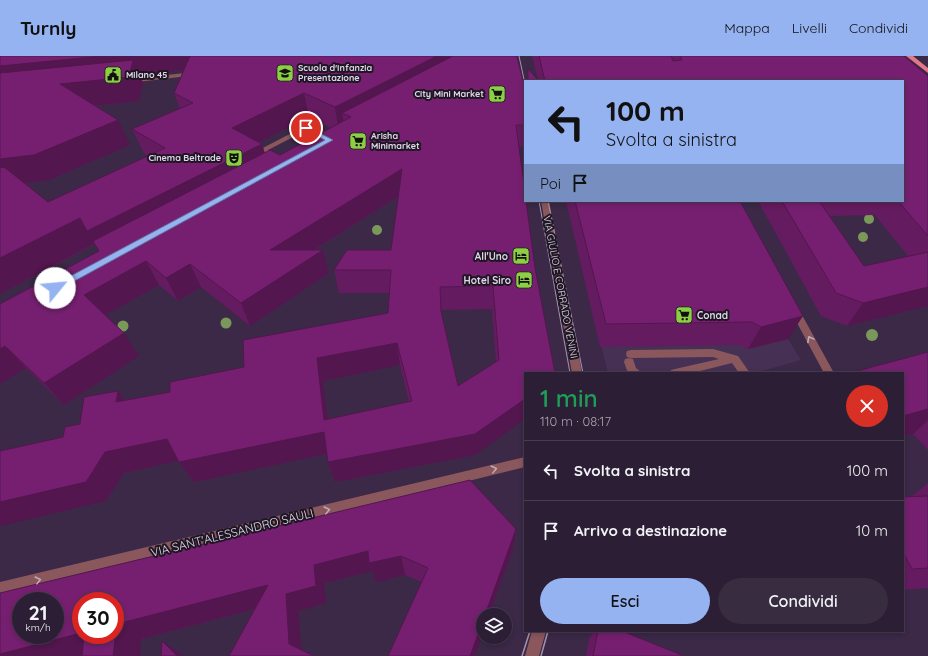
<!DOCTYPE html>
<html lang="it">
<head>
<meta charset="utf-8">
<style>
	body { margin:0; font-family:Quicksand,sans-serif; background:#382c41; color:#f1f3f6; height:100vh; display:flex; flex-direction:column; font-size:15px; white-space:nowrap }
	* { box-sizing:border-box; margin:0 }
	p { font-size:13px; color:#a6a2ad }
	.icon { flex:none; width:22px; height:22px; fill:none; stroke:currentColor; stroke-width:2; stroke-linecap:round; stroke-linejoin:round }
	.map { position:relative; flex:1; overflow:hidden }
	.sheet { position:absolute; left:524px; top:316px; width:380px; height:260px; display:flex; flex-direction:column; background:#2c1f35; border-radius:0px; box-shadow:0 2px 6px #0003,0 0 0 1px #483d50 }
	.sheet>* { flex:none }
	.top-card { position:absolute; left:524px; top:24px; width:380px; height:122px; border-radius:0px; box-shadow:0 2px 6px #0003,0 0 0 1px #483d50; background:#95b2f1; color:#111; overflow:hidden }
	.controls { position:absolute; left:476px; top:552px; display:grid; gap:8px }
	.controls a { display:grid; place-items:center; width:36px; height:36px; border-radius:50%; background:#2c1f35; box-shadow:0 2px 6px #0003,0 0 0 1px #483d50; font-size:20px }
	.speed { position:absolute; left:12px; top:536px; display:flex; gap:8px; font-size:20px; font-weight:700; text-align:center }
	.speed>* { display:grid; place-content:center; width:52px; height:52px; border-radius:50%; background:#2c1f35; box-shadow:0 2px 6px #0003,0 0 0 1px #483d50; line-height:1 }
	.speed small { font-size:10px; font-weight:400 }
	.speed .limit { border:6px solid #d22; background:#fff; color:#111 }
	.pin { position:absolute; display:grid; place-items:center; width:34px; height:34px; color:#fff; margin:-17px; border:2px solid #fff; border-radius:50%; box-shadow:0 1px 4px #0007 }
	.me { position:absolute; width:44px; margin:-22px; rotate:62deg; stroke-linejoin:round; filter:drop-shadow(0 0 3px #0008) }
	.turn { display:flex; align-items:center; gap:14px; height:84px; padding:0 16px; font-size:18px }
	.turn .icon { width:52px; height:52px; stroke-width:2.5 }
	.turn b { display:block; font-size:28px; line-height:34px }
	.then { display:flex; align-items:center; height:38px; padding:0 16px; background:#0003; gap:8px; font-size:15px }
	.round { display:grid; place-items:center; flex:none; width:42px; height:42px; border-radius:21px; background:#382c41 }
	.headline { display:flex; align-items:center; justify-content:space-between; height:68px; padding:0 16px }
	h1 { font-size:24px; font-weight:600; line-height:30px; color:#1e9e55 }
	.cta { display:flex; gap:8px; margin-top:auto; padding:8px 16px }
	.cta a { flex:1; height:46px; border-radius:24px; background:#95b2f1; color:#111; font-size:16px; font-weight:600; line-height:46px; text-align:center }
	.cta a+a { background:#382c41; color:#f1f3f6 }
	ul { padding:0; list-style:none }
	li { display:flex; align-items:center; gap:12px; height:60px; padding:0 16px; border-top:1px solid #483d50 }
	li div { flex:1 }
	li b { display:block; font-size:15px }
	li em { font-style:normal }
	header { display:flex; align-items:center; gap:24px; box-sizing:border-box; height:56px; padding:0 20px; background:#95b2f1; color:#111 }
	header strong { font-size:19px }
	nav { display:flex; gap:22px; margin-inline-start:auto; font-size:14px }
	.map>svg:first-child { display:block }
	.built { fill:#463054 }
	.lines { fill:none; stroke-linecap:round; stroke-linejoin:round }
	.lane { fill:#8a575d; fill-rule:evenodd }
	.street { fill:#8a575d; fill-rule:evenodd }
	.primary { fill:#e07888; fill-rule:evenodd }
	.tram-far1 { stroke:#a395ad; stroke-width:1 }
	.tram { stroke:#a395ad; stroke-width:1.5 }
	.tree { fill:#7a9859 }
	.wall { fill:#651b60; fill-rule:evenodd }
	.shaded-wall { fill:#53164e }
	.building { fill:#761f70; stroke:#53164e; fill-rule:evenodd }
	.oneway { stroke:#c3aab8 }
	.route { fill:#95b2f1; stroke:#61749d }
	.labels { text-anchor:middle; stroke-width:4; stroke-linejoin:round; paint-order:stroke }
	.far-poi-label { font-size:9px; font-weight:bold; fill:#e1d6e9; stroke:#1e1623; text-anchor:start }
	.poi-label { font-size:10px; font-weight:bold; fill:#e1d6e9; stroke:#1e1623; text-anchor:end }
	.street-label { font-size:10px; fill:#e1d6e9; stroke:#1e1623 }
	.near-street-label { font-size:12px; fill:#e1d6e9; stroke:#1e1623 }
</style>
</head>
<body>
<header>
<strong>Turnly</strong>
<nav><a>Mappa</a><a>Livelli</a><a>Condividi</a></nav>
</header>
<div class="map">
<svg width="928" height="600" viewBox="0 0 928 600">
	<rect width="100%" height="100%" fill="#3b2947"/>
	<path class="built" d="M 586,231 L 788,283 L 801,304 L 755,317 L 608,317 Z"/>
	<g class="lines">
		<path class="lane" d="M 305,70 L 333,84 L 328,85 L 305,75 L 268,94 L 282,100 L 282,104 L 276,104 L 259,94 Z
			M 713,293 L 738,300 L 750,317 L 739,317 L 732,307 L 692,317 L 670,317 L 671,314 L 675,313 L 719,303 L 713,301 L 631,302 L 627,301 L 626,298 L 627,295 L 631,294 Z
			M 629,302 L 633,303 L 636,312 L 642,317 L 628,317 L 624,306 L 625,303 Z"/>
		<path class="street" d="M 195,16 L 198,18 L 197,19 L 129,27 L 126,25 L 129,23 Z
			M 541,145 L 549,145 L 582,317 L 572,317 Z
			M 794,249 L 797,250 L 834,317 L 824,317 L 789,252 Z
			M 525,401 L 525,411 L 0,540 L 0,526 Z
			M 532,575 L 546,575 L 539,600 L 525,600 Z"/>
		<path class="primary" d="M 906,0 L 913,0 L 928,12 L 928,17 Z"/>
		<path class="tram-far1" d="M 519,0 L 525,28
			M 539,145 L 570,317
			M 548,145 L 583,317"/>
		<path class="tram" d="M 522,600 L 530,575
			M 541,600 L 548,575"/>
	</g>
	<g class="tree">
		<circle cx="869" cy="163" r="5"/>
		<circle cx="377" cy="174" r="5"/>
		<circle cx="863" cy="181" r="5"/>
		<circle cx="226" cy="267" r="5.5"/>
		<circle cx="123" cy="270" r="5.5"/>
		<circle cx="872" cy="279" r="6"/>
	</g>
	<path class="wall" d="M 0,0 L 523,25 L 525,26 L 525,91 L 519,91 L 535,212 L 475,399 L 335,426 L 328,406 L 326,398 L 194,426 L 178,405 L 124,417 L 106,445 L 63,381 L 118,335 L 125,344 L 170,336 L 244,311 L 388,257 L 389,237 L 339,237 L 334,214 L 391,194 L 399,140 L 314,194 L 323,194 L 329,217 L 250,270 L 201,231 L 178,245 L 159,229 L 105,259 L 139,300 L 64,349 L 26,312 L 0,328 L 0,248 L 99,195 L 95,188 L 0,238 ZM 184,14 L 174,37 L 180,53 L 132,73 L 144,97 L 148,100 L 48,146 L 25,127 L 49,124 L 130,89 L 95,50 L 139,45 L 143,27 L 140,20 L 144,20 L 145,18 ZM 309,61 L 331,72 L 280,99 L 265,97 L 262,88 L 260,86 ZM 492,253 L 496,306 L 458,330 L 441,257 L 441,254 ZM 400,309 L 409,346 L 328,363 L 323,325 Z
		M 532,0 L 904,0 L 928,20 L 928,250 L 847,270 L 821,260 L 758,145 L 903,145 L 903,25 L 527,25 L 528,13 L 538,24 ZM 875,159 L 908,200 L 864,210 L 830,160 Z
		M 566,145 L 740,145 L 788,283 L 748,293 L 739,289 L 600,291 Z
		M 928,296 L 928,394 L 913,378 Z
		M 928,427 L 928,532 L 903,534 L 903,441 L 911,441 Z
		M 516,473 L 513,493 L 489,559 L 483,559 L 483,577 L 475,600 L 422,526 L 405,519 L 376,526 L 372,515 L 324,527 L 326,547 L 298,555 L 301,594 L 229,600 L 255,553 L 78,600 L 0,600 L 0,537 Z
		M 594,575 L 622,575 L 684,600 L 586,600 L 589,583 Z"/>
	<path class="shaded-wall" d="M 102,0 L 340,0 L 200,12 L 145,18 L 144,20 L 140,20 L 143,27 L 139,45 L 73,52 L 0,34 L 0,10 Z
		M 437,0 L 474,0 L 351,61 L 342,57 L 345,72 L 339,76 L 335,51 Z
		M 304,37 L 309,61 L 240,96 L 232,72 Z
		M 118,64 L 130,89 L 49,124 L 0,131 L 0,103 Z
		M 262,88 L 269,113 L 95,187 L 0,238 L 0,202 L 80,162 Z
		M 402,113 L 405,136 L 277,217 L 270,194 Z
		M 323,194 L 329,217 L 250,270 L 241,247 Z
		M 146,205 L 159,229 L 100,262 L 84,239 Z
		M 190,208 L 201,231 L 178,245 L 166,222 Z
		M 928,231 L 928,250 L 847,270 L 863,247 Z
		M 803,260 L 788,283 L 748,293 L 761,271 Z
		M 124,277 L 139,300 L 64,349 L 44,327 Z
		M 397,287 L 400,309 L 323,325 L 331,385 L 324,364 L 317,302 Z
		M 5,290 L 26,312 L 0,328 L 0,293 Z
		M 118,335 L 134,357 L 116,346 Z
		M 525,343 L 525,363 L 475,399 L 335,426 L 328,406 Z
		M 928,353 L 928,364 L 913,378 L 903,380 L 903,360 Z
		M 324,376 L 331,397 L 194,426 L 179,406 Z
		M 167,383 L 182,404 L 124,417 L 106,445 L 0,470 L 0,446 L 105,396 Z
		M 516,473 L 513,493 L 489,559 L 485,559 Z
		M 368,495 L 401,500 L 405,519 L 376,526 L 372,515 L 324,527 L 326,547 L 298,555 L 302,600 L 289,588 L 286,538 L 314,509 Z
		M 268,529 L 281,546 L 141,583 L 140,600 L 113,600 L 117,568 Z
		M 483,565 L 483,577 L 475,600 L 470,600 Z
		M 81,577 L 81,579 L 89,579 L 111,591 L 78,600 L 0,600 L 0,598 Z
		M 162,585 L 184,600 L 177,600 Z"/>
	<path class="building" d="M 0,0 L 102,0 L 0,10 Z
		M 190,0 L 437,0 L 335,51 L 304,37 L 232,72 L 262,88 L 87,175 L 80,162 L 0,202 L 0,112 L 4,111 L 48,146 L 165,92 L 132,73 L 193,47 L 174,37 Z
		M 453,0 L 516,0 L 517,1 L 523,25 L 525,26 L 525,69 L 516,69 L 525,136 L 525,145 L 526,145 L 535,212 L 555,317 L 525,317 L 525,343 L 475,378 L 328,406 L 324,376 L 179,406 L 167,383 L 105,396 L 86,426 L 0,446 L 0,395 L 63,381 L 65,371 L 80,368 L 84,341 L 118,335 L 116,346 L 170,336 L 170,326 L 244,311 L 243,284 L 388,257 L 391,214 L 334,214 L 347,194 L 391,194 L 402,113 L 270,194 L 323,194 L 241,247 L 190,208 L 166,222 L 146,205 L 84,239 L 124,277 L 44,327 L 5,290 L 0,293 L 0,248 L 99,195 L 93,185 L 270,94 L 280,99 L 351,61 L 342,57 ZM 493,230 L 499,304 L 458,330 L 441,255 L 440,231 ZM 397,287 L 412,345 L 324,364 L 317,302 Z
		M 539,0 L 671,0 L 673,5 L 682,4 L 680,0 L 904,0 L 928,20 L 928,180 L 898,145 L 903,145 L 903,25 L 545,25 Z
		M 133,4 L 129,21 L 60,28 L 118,64 L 34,99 L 0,103 L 0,17 Z
		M 528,13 L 539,25 L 528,25 Z
		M 575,145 L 740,145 L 803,260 L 761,271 L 752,266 L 606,268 Z
		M 782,145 L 819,145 L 864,210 L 928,196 L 928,231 L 863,247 L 836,237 Z
		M 928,296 L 928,353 L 903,360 L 903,317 L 850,317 Z
		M 470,424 L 516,473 L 485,559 L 483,559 L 483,565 L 470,600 L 388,600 L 428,512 L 401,500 L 369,507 L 368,495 L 314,509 L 316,530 L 286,538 L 289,588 L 314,600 L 229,600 L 268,529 L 117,568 L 113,600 L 82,600 L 84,579 L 115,579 L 115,545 L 81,545 L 81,577 L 0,598 L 0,537 ZM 21,545 L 55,545 L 55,579 L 21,579 Z
		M 928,440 L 928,512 L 912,513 L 903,496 L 903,441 Z
		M 598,575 L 622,575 L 684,600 L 593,600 Z
		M 162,585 L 177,600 L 161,600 Z"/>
	<defs><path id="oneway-chevron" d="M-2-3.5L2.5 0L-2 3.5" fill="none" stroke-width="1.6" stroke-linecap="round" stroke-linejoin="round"/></defs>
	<g class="oneway">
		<use href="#oneway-chevron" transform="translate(810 283) rotate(-118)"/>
		<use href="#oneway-chevron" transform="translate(494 413) rotate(-14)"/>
		<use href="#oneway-chevron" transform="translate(327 454) rotate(-14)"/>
		<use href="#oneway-chevron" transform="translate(38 524) rotate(-14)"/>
	</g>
	<path class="route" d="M 303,71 L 308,71 L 333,84 L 58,234 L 52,234 L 51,232 L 52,230 L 325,84 L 303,73 Z"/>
	<defs>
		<symbol id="school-square" viewBox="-11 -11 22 22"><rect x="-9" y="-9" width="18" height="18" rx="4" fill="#8dce44" stroke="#1e1623"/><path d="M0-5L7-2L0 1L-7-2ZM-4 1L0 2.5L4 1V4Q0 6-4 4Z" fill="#111"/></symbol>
		<symbol id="civic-square" viewBox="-11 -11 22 22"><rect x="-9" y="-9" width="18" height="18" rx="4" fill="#8dce44" stroke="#1e1623"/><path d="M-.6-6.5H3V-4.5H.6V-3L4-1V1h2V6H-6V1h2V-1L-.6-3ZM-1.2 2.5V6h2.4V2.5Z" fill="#111"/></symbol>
		<symbol id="supermarket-square" viewBox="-11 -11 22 22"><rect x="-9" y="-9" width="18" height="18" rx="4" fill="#8dce44" stroke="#1e1623"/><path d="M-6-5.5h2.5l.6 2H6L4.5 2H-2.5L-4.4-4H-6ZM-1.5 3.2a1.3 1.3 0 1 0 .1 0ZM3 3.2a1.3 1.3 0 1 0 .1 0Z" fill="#111"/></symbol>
		<symbol id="theatre-square" viewBox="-11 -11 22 22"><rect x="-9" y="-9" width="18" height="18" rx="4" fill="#8dce44" stroke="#1e1623"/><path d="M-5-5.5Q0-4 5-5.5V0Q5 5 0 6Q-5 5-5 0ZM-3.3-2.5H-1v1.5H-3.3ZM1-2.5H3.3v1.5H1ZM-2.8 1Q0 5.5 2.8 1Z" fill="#111"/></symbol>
		<symbol id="hotel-square" viewBox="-11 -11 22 22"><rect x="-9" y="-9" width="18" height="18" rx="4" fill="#8dce44" stroke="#1e1623"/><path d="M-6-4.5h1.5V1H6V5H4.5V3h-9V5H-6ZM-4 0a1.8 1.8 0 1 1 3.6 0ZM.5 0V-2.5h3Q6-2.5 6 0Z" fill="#111"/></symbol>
	</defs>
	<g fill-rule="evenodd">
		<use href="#school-square" x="275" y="7" width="20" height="20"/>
		<use href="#civic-square" x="103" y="9" width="20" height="20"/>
		<use href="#supermarket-square" x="487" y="28" width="20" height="20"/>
		<use href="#supermarket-square" x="348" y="75" width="20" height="20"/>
		<use href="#theatre-square" x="224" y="92" width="20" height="20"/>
		<use href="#hotel-square" x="511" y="190" width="20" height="20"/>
		<use href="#hotel-square" x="514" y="214" width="20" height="20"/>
		<use href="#supermarket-square" x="674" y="249" width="20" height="20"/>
	</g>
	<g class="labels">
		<g class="far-poi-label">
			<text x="298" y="15">Scuola d'Infanzia<tspan x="298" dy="10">Presentazione</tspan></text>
			<text x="126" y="22">Milano 45</text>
			<text x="484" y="41" text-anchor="end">City Mini Market</text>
			<text x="371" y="83">Arisha<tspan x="371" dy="10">Minimarket</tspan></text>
			<text x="221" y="105" text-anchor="end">Cinema Beltrade</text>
		</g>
		<g class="poi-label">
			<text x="508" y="204">All'Uno</text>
			<text x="511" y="228">Hotel Siro</text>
			<text x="697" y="263" text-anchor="start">Conad</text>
		</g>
		<g class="street-label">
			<text transform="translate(561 231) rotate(79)" y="4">VIA GIULIO E CORRADO VENINI</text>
		</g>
		<g class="near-street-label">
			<text transform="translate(232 477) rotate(-14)" y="4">VIA SANT'ALESSANDRO SAULI</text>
		</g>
	</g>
</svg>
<div class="controls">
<a><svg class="icon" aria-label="layers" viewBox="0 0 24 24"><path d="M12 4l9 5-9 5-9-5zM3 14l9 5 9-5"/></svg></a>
</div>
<div class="speed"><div>21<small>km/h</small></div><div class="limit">30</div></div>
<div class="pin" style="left:306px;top:72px;background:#d93025"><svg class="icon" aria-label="arrive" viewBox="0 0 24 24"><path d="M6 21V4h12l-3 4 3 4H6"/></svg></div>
<svg class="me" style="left:55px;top:232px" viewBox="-20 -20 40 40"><circle r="19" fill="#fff"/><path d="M0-13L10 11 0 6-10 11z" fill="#95b2f1"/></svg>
<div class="top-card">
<div class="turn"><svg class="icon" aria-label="left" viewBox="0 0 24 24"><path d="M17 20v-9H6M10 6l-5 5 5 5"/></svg><div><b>100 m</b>Svolta a sinistra</div></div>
<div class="then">Poi<svg class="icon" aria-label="arrive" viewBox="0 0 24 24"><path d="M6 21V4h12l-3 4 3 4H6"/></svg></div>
</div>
<section class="sheet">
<div class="headline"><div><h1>1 min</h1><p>110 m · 08:17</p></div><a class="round" style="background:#d93025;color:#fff"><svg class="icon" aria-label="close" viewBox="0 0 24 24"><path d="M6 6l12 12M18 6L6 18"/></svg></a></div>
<ul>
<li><svg class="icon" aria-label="left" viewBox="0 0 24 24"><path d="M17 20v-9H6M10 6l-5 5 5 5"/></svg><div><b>Svolta a sinistra</b></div><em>100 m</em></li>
<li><svg class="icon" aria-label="arrive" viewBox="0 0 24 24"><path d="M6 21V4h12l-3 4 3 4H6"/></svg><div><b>Arrivo a destinazione</b></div><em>10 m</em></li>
</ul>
<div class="cta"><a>Esci</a><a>Condividi</a></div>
</section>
</div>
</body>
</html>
